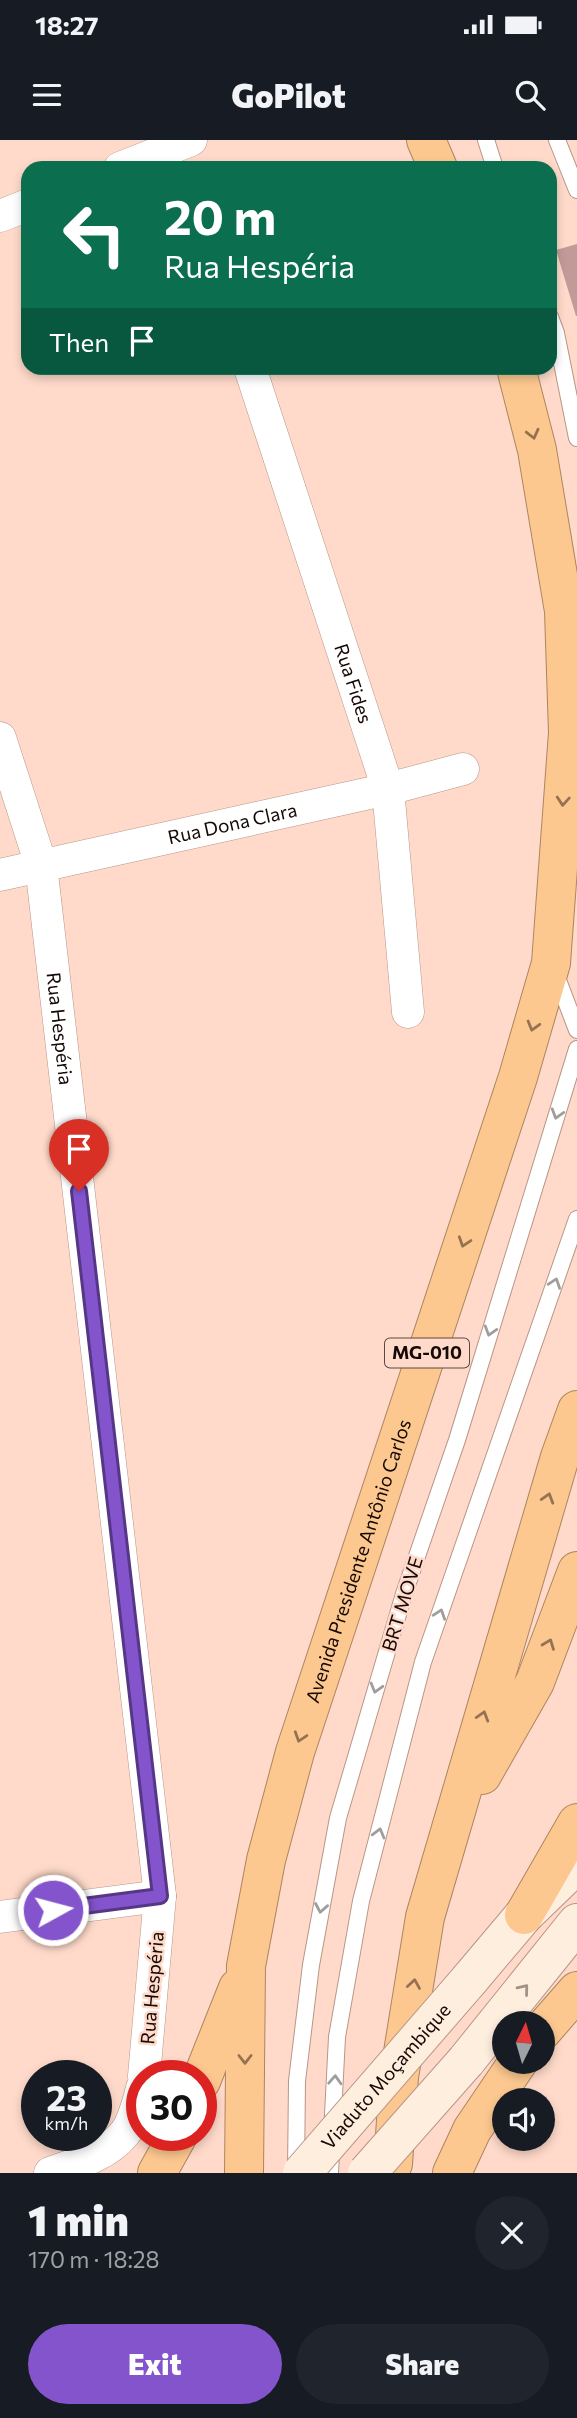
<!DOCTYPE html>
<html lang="en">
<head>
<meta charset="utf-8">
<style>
	body { margin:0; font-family:Commissioner,sans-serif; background:#20242c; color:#f1f3f6; height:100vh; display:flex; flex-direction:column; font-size:26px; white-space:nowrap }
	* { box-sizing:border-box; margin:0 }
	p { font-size:23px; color:#9ea1a6 }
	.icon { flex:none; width:38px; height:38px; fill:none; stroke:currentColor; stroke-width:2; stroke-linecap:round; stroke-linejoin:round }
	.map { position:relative; height:2033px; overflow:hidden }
	.details { display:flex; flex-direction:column; background:#171b24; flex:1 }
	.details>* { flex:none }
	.hud { position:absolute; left:21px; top:21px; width:536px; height:214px; border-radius:21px; box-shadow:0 4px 10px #0003; background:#0b6e4f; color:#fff; overflow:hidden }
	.needle { width:46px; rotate:5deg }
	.buttons { position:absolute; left:492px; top:1871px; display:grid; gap:14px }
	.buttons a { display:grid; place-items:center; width:63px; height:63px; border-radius:50%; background:#171b24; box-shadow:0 4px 10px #0003; font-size:35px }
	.speed { position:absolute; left:21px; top:1920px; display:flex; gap:14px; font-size:35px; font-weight:700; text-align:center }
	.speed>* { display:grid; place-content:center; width:91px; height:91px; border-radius:50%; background:#171b24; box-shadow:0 4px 10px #0003; line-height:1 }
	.speed small { font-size:18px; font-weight:400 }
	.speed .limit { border:10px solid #d22; background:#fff; color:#111 }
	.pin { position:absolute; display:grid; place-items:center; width:60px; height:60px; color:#fff; margin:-72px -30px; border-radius:50% 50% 50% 0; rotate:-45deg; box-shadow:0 0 7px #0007 }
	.pin .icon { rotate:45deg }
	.me { position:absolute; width:77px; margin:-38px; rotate:83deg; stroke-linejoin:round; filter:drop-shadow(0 0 5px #0008) }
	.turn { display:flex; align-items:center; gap:24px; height:147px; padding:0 28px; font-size:32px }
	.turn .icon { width:91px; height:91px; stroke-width:2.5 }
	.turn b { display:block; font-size:49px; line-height:60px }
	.then { display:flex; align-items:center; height:66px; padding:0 28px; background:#0003; gap:14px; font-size:26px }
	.round { display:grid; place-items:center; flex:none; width:74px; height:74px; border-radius:37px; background:#20242c }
	.head { display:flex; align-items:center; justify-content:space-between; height:119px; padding:0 28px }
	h1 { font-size:42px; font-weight:800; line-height:52px }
	.primary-button { display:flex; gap:14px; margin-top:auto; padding:14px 28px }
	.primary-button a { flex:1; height:80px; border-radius:42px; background:#8354cc; color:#fff; font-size:28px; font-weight:800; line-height:80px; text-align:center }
	.primary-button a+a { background:#20242c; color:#f1f3f6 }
	.status { display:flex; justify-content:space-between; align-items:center; height:49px; padding:0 35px; background:#171b24; direction:ltr }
	.status svg { height:19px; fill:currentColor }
	header { display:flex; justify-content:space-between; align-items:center; height:91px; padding:0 28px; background:#171b24; font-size:32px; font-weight:800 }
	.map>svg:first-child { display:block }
	.building { fill:#c29b98 }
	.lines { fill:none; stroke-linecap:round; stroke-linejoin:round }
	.lane-casing { stroke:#b89687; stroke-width:18 }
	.street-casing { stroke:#b89687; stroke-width:33 }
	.secondary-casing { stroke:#b89687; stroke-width:40 }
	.highway-casing { stroke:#ac855f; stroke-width:40 }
	.lane { stroke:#fff; stroke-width:16 }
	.street { stroke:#fff; stroke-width:32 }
	.secondary { stroke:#feeede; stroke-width:38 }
	.highway { stroke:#fdc890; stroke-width:38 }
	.secondary-bridge-casing { stroke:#b89687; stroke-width:40; stroke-linecap:butt }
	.secondary-bridge { stroke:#feeede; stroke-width:38 }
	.oneway { stroke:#957251 }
	.oneway2 { stroke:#a19d9b }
	.oneway3 { stroke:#a19287 }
	.route-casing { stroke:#553785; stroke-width:18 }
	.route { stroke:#8354cc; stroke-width:12 }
	.labels { text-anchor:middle; stroke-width:5; stroke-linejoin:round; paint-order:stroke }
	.shield { fill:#ffdaca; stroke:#5b4840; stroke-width:2 }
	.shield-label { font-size:18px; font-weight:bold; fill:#150905 }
	.street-label { font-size:19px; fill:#150905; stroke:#ffdaca }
</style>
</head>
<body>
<div class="status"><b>18:27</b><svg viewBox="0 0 49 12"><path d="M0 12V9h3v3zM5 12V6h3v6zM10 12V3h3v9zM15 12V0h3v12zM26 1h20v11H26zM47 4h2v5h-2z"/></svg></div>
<header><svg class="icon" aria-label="menu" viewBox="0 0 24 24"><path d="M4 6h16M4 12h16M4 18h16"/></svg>GoPilot<svg class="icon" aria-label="search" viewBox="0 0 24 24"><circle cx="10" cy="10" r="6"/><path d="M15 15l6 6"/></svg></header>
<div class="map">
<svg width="577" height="2033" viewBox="0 0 577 2033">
	<rect width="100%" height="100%" fill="#ffdaca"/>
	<path class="building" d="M 577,104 L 577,176 L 576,176 L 556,110 Z"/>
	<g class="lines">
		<defs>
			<path id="lane" d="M 486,0 L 495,28
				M 557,0 L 577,50
				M 550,177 L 556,193 L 577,298
				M 556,835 L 577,890
				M 296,2032 L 297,1941 L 311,1825 L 338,1678 L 404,1454 L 457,1300 L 577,909
				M 330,2033 L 337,1897 L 361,1761 L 423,1522 L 577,1079"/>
			<g id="street">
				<path d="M 120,28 L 191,0"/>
				<path d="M 0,76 L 28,65"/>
				<path id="s1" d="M 250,228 L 388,649 L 408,872"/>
				<path id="s2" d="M 0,598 L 41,725 L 160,1756 L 144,1936"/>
				<path id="s3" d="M 0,735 L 388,649 L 463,629"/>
				<path d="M 0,1777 L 160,1756"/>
				<path d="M 50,2033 C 75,2024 106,2016 124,1994 C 134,1982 138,1963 142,1948"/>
			</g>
			<path id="secondary" d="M 470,1839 L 524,1775 L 577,1724
				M 466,1921 L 577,1783"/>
			<g id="highway">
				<path d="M 426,0 L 438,28"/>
				<path d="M 482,1635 L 535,1542 L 577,1431"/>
				<path d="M 524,1775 L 577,1683"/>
				<path d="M 542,1891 L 577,1851"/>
				<path d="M 201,1941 L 238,1848"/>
				<path d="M 393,2024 L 399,1937 L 425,1777 L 560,1317 L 577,1270"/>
				<path d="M 157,2033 L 178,1995"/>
				<path id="s4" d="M 244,2033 L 246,1826 L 266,1720 L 295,1612 L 518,937 L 551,823 L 568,593 L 564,471 L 537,310 L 516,228"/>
				<path d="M 452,2033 L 472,1990 L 518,1922"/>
			</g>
		</defs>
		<use href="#lane" class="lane-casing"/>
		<use href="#street" class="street-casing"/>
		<use href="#secondary" class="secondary-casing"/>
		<use href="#highway" class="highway-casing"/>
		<use href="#lane" class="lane"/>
		<use href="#street" class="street"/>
		<use href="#secondary" class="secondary"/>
		<use href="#highway" class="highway"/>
		<defs>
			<g id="secondary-bridge">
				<path id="s5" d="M 302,2033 L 470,1839"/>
				<path d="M 367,2033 L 466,1921"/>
			</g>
		</defs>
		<use href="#secondary-bridge" class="secondary-bridge-casing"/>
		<use href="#secondary-bridge" class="secondary-bridge"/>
	</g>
	<defs><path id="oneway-chevron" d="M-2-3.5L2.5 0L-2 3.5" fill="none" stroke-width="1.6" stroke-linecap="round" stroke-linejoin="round" transform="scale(1.75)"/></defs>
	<g class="oneway">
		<use href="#oneway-chevron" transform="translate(533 294) rotate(76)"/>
		<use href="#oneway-chevron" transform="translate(563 661) rotate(94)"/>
		<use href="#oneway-chevron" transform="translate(533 886) rotate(106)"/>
		<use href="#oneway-chevron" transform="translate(464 1102) rotate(108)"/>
		<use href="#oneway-chevron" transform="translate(548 1358) rotate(-73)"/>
		<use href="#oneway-chevron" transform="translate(549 1504) rotate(-69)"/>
		<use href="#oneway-chevron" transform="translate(483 1576) rotate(-73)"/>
		<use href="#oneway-chevron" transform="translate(300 1597) rotate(108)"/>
		<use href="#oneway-chevron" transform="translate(414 1844) rotate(-81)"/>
		<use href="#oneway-chevron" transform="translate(245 1919) rotate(90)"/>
	</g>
	<g class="oneway2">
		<use href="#oneway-chevron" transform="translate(557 974) rotate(107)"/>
		<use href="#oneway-chevron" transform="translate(555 1143) rotate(-71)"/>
		<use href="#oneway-chevron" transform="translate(490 1191) rotate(107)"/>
		<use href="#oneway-chevron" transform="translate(440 1474) rotate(-71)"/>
		<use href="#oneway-chevron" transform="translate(376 1548) rotate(106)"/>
		<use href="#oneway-chevron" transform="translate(379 1693) rotate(-75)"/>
		<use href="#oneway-chevron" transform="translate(321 1768) rotate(100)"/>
		<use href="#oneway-chevron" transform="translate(335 1940) rotate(-87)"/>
	</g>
	<use class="oneway3" href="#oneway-chevron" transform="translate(524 1849) rotate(-51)"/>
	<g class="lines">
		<defs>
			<path id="route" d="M 53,1770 L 160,1756 L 79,1051"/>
		</defs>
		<use href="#route" class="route-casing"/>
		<use href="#route" class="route"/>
	</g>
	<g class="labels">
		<rect class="shield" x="385" y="1198.5" width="84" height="29" rx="5"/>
		<g class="shield-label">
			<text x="427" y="1219">MG-010</text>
		</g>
		<g class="street-label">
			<text dy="7" stroke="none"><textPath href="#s1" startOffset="332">Rua Fides</textPath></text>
			<text dy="7" stroke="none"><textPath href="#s3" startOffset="238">Rua Dona Clara</textPath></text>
			<text dy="7" stroke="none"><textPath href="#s2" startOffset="298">Rua Hespéria</textPath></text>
			<text dy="7" stroke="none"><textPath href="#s4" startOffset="628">Avenida Presidente Antônio Carlos</textPath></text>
			<text transform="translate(402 1464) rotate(-73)" y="7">BRT MOVE</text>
			<text transform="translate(152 1848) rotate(-85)" y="7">Rua Hespéria</text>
			<text dy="7" stroke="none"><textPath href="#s5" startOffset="128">Viaduto Moçambique</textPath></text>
		</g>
	</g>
</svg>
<div class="buttons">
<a><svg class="needle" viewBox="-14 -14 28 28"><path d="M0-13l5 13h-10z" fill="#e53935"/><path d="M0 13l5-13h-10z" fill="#9ea1a6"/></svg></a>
<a><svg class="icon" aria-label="sound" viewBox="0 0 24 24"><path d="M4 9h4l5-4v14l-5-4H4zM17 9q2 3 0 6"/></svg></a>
</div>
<div class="speed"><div>23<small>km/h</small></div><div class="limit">30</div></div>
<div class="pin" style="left:79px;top:1051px;background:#d93025"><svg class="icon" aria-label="arrive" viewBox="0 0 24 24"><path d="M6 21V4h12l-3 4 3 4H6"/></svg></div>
<svg class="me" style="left:53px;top:1770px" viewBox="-20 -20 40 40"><circle r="17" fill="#8354cc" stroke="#fff" stroke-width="3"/><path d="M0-11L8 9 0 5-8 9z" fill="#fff"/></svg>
<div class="hud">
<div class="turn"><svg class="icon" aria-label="left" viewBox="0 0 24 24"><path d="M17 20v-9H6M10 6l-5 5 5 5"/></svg><div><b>20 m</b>Rua Hespéria</div></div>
<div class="then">Then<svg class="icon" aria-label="arrive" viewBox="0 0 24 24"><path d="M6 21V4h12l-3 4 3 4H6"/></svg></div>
</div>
</div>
<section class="details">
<div class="head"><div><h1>1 min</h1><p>170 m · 18:28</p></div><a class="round"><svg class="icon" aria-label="close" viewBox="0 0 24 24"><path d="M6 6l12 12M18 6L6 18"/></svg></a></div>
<div class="primary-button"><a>Exit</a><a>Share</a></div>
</section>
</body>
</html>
